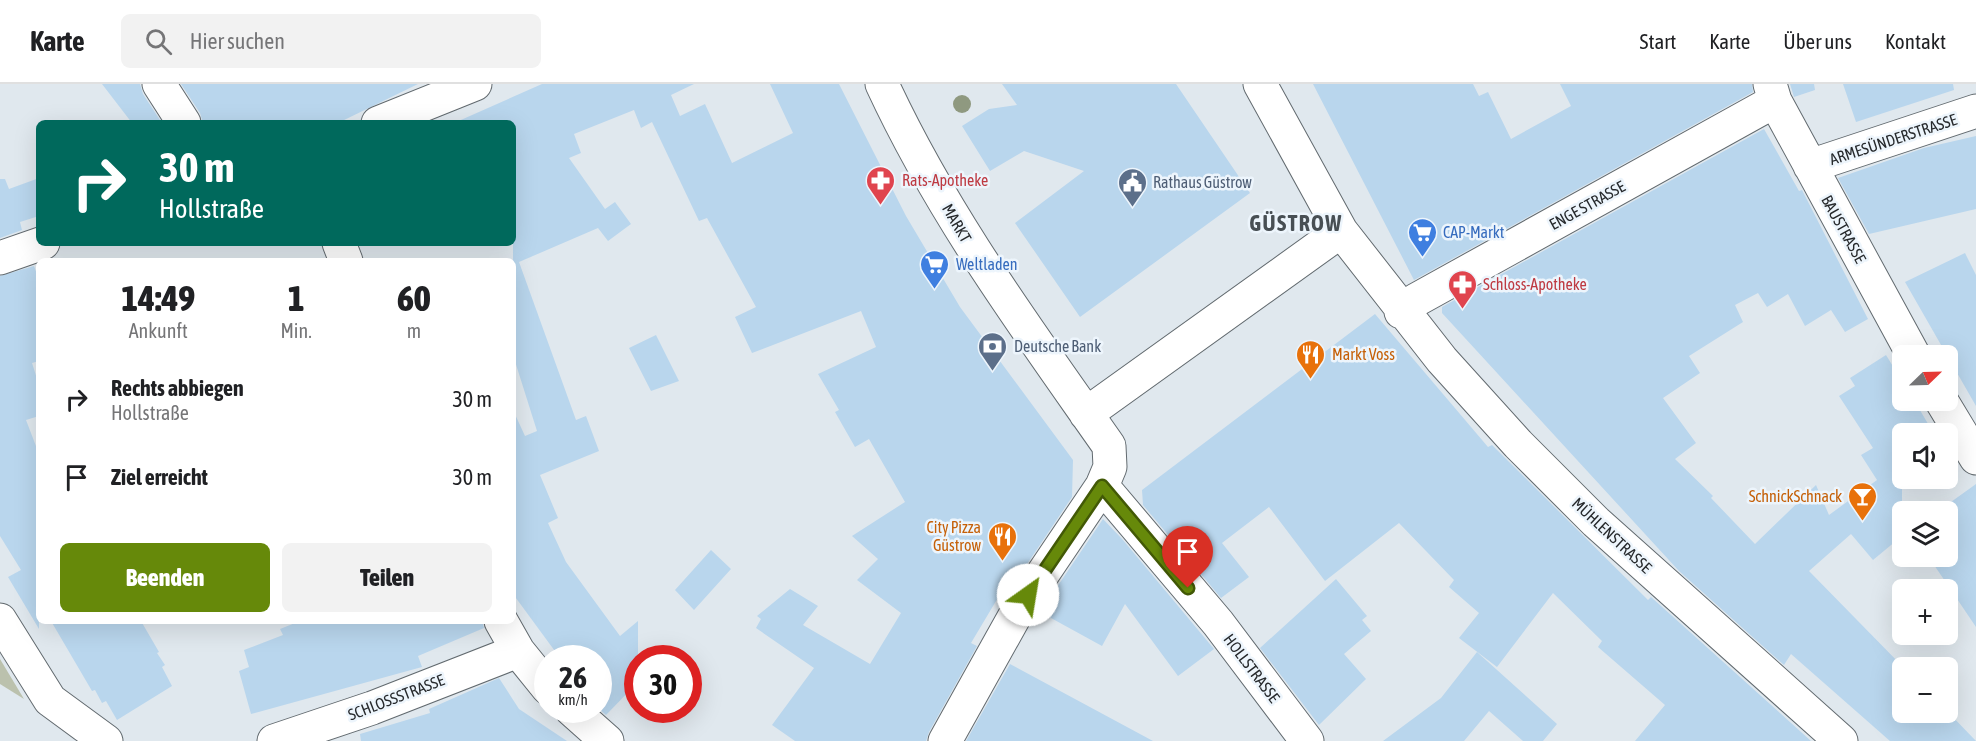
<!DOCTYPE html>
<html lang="de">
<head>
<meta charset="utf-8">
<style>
	body { margin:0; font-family:"Asap Condensed",sans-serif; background:#f2f2f2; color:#202124; height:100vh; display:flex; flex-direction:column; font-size:22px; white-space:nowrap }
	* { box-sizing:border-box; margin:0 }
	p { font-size:20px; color:#757577 }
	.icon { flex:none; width:33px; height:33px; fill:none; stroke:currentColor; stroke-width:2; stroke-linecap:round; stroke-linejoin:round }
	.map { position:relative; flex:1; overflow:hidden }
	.sheet { position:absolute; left:36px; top:174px; width:480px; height:366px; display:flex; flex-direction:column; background:#fff; border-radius:9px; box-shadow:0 6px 24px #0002 }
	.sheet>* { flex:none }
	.top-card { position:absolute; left:36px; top:36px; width:480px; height:126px; border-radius:9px; box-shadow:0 6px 24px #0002; background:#00695c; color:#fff; overflow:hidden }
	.needle { width:39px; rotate:67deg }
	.fabs { position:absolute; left:1892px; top:261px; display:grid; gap:12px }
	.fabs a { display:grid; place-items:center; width:66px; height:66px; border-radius:9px; background:#fff; box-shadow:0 6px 24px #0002; font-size:30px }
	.speed { position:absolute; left:534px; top:561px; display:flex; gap:12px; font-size:30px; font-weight:700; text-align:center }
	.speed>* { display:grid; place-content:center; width:78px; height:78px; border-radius:50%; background:#fff; box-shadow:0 6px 24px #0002; line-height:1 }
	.speed small { font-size:15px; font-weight:400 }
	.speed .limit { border:9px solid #d22; background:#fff; color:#111 }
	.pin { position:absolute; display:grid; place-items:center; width:51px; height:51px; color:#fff; margin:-62px -26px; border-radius:50% 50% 50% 0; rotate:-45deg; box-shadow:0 0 6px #0007 }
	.pin .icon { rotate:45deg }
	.me { position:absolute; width:66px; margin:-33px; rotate:32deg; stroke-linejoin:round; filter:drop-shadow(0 0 4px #0008) }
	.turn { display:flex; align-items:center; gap:21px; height:126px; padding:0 24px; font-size:27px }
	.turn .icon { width:78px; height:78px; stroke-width:2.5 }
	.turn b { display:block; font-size:42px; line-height:51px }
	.eta { display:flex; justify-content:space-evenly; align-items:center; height:102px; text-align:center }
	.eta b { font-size:36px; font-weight:800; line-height:42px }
	.cta { display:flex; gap:12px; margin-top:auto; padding:12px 24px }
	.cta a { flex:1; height:69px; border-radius:9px; background:#66890a; color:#fff; font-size:24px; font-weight:800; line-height:69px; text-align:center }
	.cta a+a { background:#f2f2f2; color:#202124 }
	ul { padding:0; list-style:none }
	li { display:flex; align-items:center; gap:18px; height:78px; padding:0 24px }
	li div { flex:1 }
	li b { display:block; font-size:22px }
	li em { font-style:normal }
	header { display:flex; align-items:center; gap:36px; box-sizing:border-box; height:84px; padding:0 30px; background:#fff; border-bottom:2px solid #e0e0e0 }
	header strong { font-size:28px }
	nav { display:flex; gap:33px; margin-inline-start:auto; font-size:21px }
	.search { width:420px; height:54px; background:#f2f2f2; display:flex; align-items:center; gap:15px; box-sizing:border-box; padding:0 21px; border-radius:9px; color:#757577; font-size:22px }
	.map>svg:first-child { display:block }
	.green { fill:#bbc1ad }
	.building { fill:#b9d6ed }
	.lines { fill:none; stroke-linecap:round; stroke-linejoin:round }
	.minor-casing { stroke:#626a6f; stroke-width:35 }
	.minor { stroke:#fff; stroke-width:33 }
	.tree { fill:#8f9980 }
	.route-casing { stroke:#425906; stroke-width:15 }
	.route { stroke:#66890a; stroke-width:10 }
	.labels { text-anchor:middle; stroke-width:5; stroke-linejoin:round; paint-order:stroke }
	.street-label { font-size:16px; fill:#26292c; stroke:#edf5fc }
	.health-label { font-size:16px; fill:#be3a42; stroke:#edf5fc; text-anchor:start }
	.service-label { font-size:16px; fill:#4e5e75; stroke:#edf5fc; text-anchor:start }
	.shop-label { font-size:16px; fill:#366cbe; stroke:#edf5fc; text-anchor:start }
	.food-label { font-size:16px; fill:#c56008; stroke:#edf5fc; text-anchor:end }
	.district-label { font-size:22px; font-weight:bold; letter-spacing:1.5px; fill:#484f54; stroke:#edf5fc }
</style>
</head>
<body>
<header>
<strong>Karte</strong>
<div class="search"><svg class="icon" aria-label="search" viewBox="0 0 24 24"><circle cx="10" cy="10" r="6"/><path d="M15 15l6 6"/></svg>Hier suchen</div>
<nav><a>Start</a><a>Karte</a><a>Über uns</a><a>Kontakt</a></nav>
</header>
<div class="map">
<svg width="1976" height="657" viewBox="0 0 1976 657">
	<rect width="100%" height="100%" fill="#e0e8ee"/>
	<path class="green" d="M 0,575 L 24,615 L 0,600 Z"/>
	<path class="building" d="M 102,0 L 140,0 L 143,10 L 162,39 L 132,39 Z
		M 181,0 L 418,0 L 338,39 L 203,39 L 200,29 Z
		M 542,0 L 694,0 L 671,11 L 680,32 L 705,20 L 732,79 L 793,49 L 770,0 L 839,0 L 906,132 L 960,223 L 1073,376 L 1072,413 L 1007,510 L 1002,507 L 971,559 L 977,562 L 929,648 L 926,657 L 795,657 L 772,641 L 814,584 L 756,544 L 761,535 L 757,532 L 790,505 L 818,522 L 803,541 L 870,580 L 901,529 L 857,496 L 878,475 L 852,452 L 905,418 L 869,355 L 855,363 L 835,328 L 839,326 L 818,290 L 876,263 L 861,227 L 752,269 L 735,233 L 756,223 L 707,134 L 699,137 L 652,38 L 641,44 L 634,26 L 574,50 L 581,69 L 569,74 L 605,125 L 615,118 L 631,140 L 608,157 L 598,144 L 519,178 L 576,336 L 586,332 L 599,367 L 540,391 L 558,434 L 548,439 L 566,478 L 620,552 L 638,537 L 638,598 L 606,631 L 598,624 L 598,574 L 560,574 L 513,510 L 513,326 L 525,352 L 537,347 L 513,271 L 513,39 L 454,39 Z
		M 1002,0 L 1176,0 L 1250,109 L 1080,233 L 1015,139 L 1084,87 L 1024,67 L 990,87 L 962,42 L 989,25 L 1017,21 Z
		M 1313,0 L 1473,0 L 1479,12 L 1488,8 L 1511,55 L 1571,22 L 1560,0 L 1752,0 L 1753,8 L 1414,196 Z
		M 1790,0 L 1814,0 L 1815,6 L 1794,13 Z
		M 1843,0 L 1953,0 L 1954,6 L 1856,38 Z
		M 1764,45 L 1799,107 L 1802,106 L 1868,235 L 1845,248 L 1831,226 L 1805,242 L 1788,210 L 1767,223 L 1758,209 L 1735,221 L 1743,238 L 1689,272 L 1700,289 L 1663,314 L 1696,359 L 1675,375 L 1713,412 L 1711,414 L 1755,460 L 1816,401 L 1829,431 L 1877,396 L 1861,371 L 1873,364 L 1839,312 L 1855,302 L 1850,294 L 1886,271 L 1902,297 L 1902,316 L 1914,316 L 1934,350 L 1902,350 L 1902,452 L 1873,476 L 1851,450 L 1809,487 L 1904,584 L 1902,628 L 1947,627 L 1976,657 L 1890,657 L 1791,570 L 1784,581 L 1679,487 L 1442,229 L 1442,223 Z
		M 1976,52 L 1976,125 L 1869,150 L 1838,94 L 1924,64 Z
		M 39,94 L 39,132 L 20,138 L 22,146 L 0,154 L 0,95 L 5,95 L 9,105 Z
		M 1965,169 L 1976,191 L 1976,322 L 1905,198 Z
		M 34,182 L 39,196 L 39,277 L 32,279 L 39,301 L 39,332 L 26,336 L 39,370 L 39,545 L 8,493 L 21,486 L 0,452 L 0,192 Z
		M 1375,230 L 1488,363 L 1492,361 L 1648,516 L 1651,513 L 1811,657 L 1635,657 L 1665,621 L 1598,563 L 1602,557 L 1553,509 L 1497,583 L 1459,554 L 1479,529 L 1449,503 L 1454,496 L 1399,439 L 1325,497 L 1269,423 L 1222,459 L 1249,493 L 1221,514 L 1143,421 L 1142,406 Z
		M 656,251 L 679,297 L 651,307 L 629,264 Z
		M 1976,400 L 1976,543 L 1928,472 L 1947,472 L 1947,428 L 1937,428 Z
		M 1103,435 L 1123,456 L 1214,565 L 1178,592 L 1125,520 L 1102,562 L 1040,528 Z
		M 711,466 L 731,485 L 694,526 L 675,506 Z
		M 1336,495 L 1367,532 L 1362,536 L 1371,547 L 1344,570 L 1366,595 L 1319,641 L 1260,564 Z
		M 51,537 L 141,537 L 159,568 L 157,569 L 165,581 L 162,583 L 172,602 L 117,636 L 106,617 L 102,619 L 95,606 L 92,607 Z
		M 300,537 L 482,537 L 484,544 L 418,572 L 422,583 L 251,630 L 239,587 L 249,583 L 244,566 L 283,551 L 280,545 Z
		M 1477,568 L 1557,640 L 1543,657 L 1523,657 L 1489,627 L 1464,657 L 1383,657 L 1441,614 Z
		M 1010,580 L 1153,657 L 966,657 Z
		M 499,594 L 519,625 L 567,657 L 361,657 L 360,650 L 430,629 L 429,625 Z"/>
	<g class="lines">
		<defs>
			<path id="minor" d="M 159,0 L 184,39
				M 882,0 C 942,130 1027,245 1109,362 L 1110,383 L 1102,402 L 1017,528 L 945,657
				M 1260,0 L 1341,147 L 1442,276 L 1518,360 L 1596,438 L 1841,657
				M 1770,0 L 1775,17 L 1914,272
				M 378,39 L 475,0
				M 1810,82 L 1976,27
				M 339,159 L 346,177
				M 0,174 L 43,159
				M 1401,228 L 1416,216 L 1775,17
				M 1941,316 L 1976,374
				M 1086,330 L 1341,147
				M 1102,402 L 1218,539 L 1307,657
				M 0,536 L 50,616 L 106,657
				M 501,537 L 518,567 L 548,604
				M 572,626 L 607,657
				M 274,657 L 372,624 L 518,567"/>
		</defs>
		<use href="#minor" class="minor-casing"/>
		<use href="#minor" class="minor"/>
	</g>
	<circle class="tree" cx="962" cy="20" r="9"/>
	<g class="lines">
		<defs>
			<path id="route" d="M 1028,511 L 1102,402 L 1188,504"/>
		</defs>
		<use href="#route" class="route-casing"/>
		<use href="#route" class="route"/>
	</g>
	<defs>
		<symbol id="pharmacy-pin" viewBox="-11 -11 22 30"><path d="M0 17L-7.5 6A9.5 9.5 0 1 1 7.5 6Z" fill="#e0444e" stroke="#edf5fc"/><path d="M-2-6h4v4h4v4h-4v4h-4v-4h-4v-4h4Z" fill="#fff"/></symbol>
		<symbol id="civic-pin" viewBox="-11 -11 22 30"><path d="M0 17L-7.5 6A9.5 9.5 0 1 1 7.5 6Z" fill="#5c6f8a" stroke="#edf5fc"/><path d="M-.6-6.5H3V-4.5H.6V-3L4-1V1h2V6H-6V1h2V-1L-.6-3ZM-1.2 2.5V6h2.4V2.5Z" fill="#fff"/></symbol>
		<symbol id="supermarket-pin" viewBox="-11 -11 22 30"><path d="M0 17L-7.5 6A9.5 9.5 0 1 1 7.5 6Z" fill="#3f7fe0" stroke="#edf5fc"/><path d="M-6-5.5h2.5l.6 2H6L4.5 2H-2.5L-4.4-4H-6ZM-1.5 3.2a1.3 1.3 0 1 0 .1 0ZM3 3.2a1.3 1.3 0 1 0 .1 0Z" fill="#fff"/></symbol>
		<symbol id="bank-pin" viewBox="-11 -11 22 30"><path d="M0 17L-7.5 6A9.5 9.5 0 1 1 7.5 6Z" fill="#5c6f8a" stroke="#edf5fc"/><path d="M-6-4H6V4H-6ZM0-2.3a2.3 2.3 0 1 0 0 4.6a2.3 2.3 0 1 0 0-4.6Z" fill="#fff"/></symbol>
		<symbol id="restaurant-pin" viewBox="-11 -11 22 30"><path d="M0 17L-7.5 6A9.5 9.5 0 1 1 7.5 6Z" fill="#e8710a" stroke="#edf5fc"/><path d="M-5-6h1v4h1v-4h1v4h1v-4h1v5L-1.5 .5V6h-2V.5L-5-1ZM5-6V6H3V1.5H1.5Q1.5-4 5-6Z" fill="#fff"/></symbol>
		<symbol id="bar-pin" viewBox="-11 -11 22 30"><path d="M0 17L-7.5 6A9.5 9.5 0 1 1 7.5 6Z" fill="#e8710a" stroke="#edf5fc"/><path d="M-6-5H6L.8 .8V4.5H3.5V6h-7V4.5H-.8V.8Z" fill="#fff"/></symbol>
	</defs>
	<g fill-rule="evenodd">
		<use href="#pharmacy-pin" x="864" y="80" width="33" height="45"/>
		<use href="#civic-pin" x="1116" y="82" width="33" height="45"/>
		<use href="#supermarket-pin" x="1406" y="132" width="33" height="45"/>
		<use href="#supermarket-pin" x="918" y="164" width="33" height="45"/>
		<use href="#pharmacy-pin" x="1446" y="184" width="33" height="45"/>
		<use href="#bank-pin" x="976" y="246" width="33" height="45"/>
		<use href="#restaurant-pin" x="1294" y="254" width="33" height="45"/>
		<use href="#bar-pin" x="1846" y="396" width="33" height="45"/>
		<use href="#restaurant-pin" x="986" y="436" width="33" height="45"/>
	</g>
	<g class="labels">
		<g class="street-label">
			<text transform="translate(1893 55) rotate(-18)" y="6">ARMESÜNDERSTRASSE</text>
			<text transform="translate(1587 121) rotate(-29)" y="6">ENGE STRASSE</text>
			<text transform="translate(957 139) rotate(60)" y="6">MARKT</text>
			<text transform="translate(1844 145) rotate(61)" y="6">BAUSTRASSE</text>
			<text transform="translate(1612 451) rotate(43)" y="6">MÜHLENSTRASSE</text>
			<text transform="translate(1252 584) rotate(53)" y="6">HOLLSTRASSE</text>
			<text transform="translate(396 613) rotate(-21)" y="6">SCHLOSSSTRASSE</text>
		</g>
		<g class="health-label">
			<text x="902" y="102">Rats-Apotheke</text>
			<text x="1483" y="206">Schloss-Apotheke</text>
		</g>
		<g class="service-label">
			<text x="1153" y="104">Rathaus Güstrow</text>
			<text x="1014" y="268">Deutsche Bank</text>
		</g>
		<g class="shop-label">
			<text x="1443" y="154">CAP-Markt</text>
			<text x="956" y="186">Weltladen</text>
		</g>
		<g class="food-label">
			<text x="1332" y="276" text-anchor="start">Markt Voss</text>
			<text x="1842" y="418">SchnickSchnack</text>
			<text x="981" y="449">City Pizza<tspan x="981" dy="18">Güstrow</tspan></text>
		</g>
		<g class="district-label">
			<text x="1296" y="147">GÜSTROW</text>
		</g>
	</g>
</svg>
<div class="fabs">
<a><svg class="needle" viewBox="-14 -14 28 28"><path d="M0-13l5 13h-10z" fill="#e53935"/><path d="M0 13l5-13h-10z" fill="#757577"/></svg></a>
<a><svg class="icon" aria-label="sound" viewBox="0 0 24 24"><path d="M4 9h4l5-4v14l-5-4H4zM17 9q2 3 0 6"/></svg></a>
<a><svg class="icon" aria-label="layers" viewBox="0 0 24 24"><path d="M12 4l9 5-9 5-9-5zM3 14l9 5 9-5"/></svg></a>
<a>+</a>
<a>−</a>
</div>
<div class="speed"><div>26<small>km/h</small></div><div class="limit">30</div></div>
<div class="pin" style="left:1188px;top:504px;background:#d93025"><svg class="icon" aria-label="arrive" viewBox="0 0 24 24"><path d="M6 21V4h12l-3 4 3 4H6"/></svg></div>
<svg class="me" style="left:1028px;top:511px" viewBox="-20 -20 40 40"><circle r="19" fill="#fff"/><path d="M0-13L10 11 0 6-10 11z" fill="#66890a"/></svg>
<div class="top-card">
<div class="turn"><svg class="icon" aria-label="right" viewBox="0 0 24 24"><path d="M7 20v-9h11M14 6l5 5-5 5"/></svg><div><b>30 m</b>Hollstraße</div></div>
</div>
<section class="sheet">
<div class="eta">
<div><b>14:49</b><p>Ankunft</p></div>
<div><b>1</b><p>Min.</p></div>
<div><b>60</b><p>m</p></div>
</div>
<ul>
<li><svg class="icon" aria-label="right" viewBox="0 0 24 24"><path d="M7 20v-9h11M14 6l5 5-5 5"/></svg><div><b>Rechts abbiegen</b><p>Hollstraße</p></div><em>30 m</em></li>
<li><svg class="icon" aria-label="arrive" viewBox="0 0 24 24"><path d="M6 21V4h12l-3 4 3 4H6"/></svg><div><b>Ziel erreicht</b></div><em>30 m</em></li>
</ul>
<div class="cta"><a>Beenden</a><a>Teilen</a></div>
</section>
</div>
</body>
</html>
